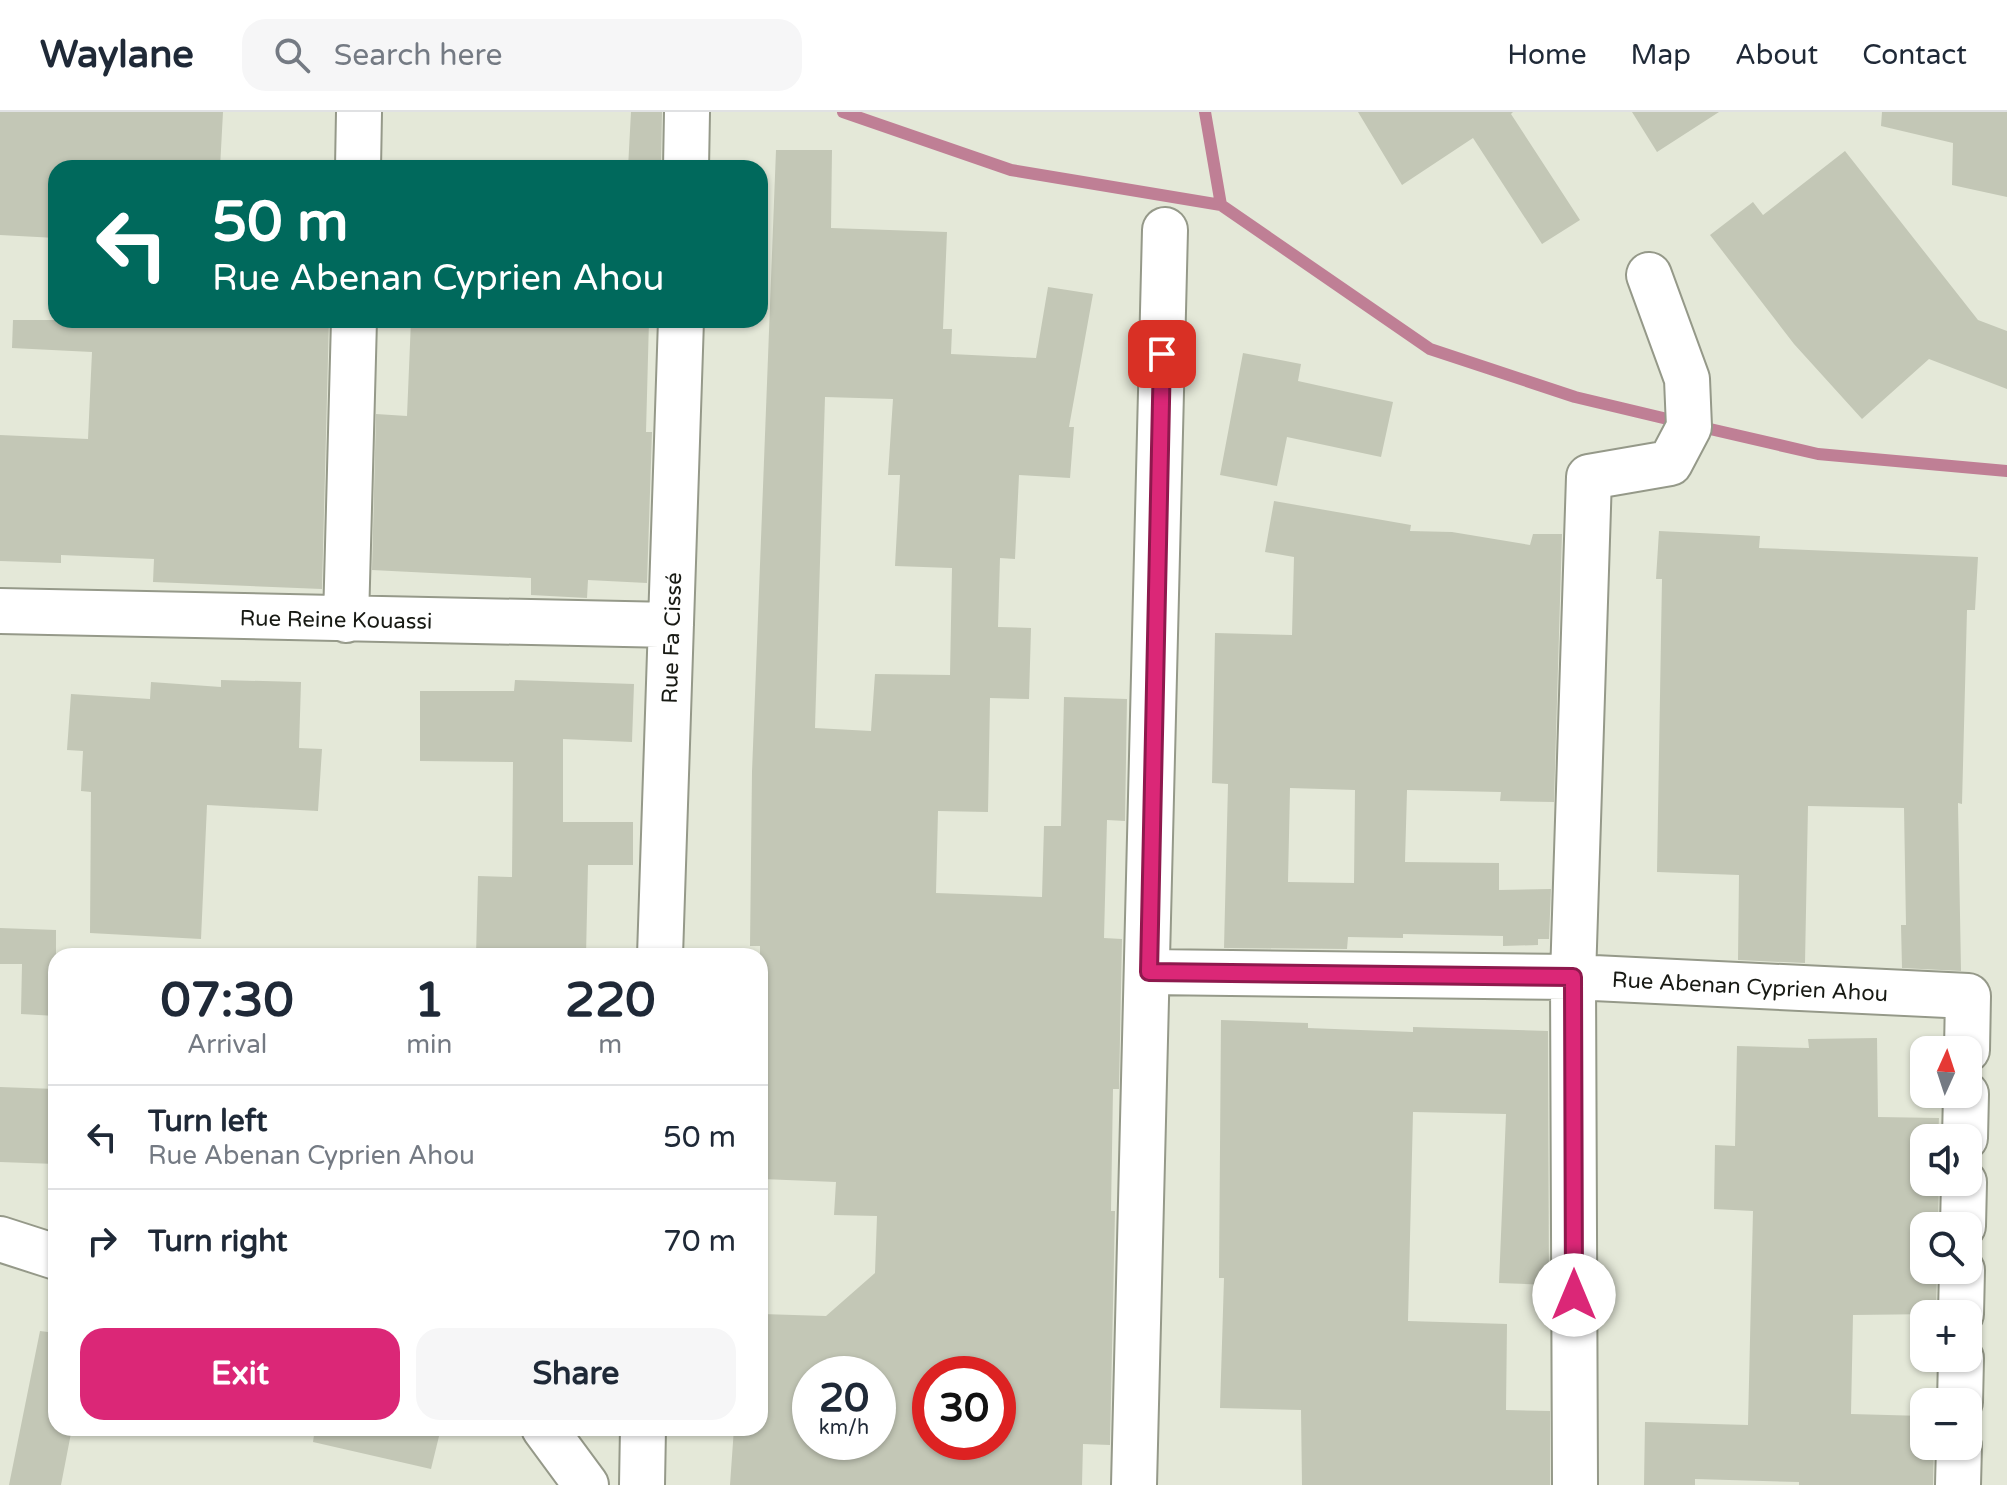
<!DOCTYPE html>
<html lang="en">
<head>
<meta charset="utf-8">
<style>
	body { margin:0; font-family:"Varela Round",sans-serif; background:#f6f6f7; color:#1f2937; height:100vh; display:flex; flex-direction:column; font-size:30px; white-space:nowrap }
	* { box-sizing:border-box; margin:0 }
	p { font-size:26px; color:#747a83 }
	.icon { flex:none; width:44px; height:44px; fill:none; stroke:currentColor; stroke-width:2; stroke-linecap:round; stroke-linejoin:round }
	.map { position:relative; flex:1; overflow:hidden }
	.drawer { position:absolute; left:48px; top:836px; width:720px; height:488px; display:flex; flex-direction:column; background:#fff; border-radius:24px; box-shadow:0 2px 6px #0004 }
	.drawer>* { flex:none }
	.top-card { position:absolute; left:48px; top:48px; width:720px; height:168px; border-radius:24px; box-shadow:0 2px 6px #0004; background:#00695c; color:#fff; overflow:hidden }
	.needle { width:52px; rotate:3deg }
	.buttons { position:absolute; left:1910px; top:924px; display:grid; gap:16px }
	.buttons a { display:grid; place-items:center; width:72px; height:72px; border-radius:16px; background:#fff; box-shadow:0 2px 6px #0004; font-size:40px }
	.speed { position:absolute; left:792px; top:1244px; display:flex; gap:16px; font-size:40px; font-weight:700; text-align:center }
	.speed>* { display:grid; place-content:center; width:104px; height:104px; border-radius:50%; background:#fff; box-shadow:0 2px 6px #0004; line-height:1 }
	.speed small { font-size:20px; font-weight:400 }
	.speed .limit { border:12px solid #d22; background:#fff; color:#111 }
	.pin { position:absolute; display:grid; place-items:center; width:68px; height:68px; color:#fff; margin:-34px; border-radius:16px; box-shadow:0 4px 12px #0006 }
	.me { position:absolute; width:88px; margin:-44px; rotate:0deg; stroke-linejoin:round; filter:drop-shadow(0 0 6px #0008) }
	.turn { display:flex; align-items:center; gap:28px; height:168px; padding:0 32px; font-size:36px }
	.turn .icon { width:104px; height:104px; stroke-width:2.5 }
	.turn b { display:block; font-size:56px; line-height:68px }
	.eta { display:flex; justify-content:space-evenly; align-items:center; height:136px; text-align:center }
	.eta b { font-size:48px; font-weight:700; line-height:56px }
	.cta { display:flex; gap:16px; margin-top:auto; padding:16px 32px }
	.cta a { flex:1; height:92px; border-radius:24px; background:#db2777; color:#fff; font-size:32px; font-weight:700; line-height:92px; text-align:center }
	.cta a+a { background:#f6f6f7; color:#1f2937 }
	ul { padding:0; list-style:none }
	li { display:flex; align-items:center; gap:24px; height:104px; padding:0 32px; border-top:2px solid #e0e1e3 }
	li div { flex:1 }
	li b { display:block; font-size:30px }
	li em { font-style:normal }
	header { display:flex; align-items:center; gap:48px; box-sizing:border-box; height:112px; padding:0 40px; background:#fff; border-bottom:2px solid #e0e1e3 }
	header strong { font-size:38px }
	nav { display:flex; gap:44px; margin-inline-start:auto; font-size:28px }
	.search { width:560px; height:72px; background:#f6f6f7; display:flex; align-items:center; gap:20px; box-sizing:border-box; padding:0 28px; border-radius:24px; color:#747a83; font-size:30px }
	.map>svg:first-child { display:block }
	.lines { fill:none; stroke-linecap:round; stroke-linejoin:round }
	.stream { stroke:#bf7f95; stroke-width:12 }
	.building { fill:#c3c7b6; fill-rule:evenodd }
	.minor-casing { stroke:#959989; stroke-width:48 }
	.minor { stroke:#fff; stroke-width:44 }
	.route-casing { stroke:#8e194d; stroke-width:20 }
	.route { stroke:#db2777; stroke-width:14 }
	.labels { text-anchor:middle; stroke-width:6; stroke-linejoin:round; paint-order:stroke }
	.street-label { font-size:22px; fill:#181a14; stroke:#fff }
</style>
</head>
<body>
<header>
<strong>Waylane</strong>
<div class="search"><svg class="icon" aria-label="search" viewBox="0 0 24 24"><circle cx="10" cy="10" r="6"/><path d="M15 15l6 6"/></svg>Search here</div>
<nav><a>Home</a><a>Map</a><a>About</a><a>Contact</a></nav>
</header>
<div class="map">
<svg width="2007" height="1373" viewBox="0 0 2007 1373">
	<rect width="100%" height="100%" fill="#e4e8d8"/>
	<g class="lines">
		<path class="stream" d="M 843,0 L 1011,58 L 1221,93 L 1430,237 L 1575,285 L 1680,310
			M 1205,0 L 1221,93
			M 1697,314 L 1818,342 L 2007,359"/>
	</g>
	<path class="building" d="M 0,0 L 223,0 L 220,56 L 56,56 L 56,126 L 0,123 Z
		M 631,0 L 662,0 L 661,56 L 628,56 Z
		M 1358,0 L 1513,0 L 1511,2 L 1580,108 L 1542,132 L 1473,26 L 1402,73 Z
		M 1632,0 L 1719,0 L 1657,40 Z
		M 1882,0 L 2007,0 L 2007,85 L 1952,73 L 1953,31 L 1881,14 Z
		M 776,38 L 832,38 L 831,116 L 947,120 L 943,217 L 952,217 L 951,242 L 1036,246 L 1048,175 L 1093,182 L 1069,315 L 1074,315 L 1070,366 L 1019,363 L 1015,447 L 1000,446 L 998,515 L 1031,516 L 1029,587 L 990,586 L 988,700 L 938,699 L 936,781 L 1042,785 L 1044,714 L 1061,714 L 1064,585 L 1127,587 L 1125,709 L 1107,708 L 1104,826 L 1122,827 L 1119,977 L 1113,977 L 1111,1099 L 1115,1099 L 1110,1333 L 1083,1332 L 1082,1373 L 730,1373 L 734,1316 L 760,1316 L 760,1202 L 826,1204 L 875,1161 L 877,1104 L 834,1103 L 836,1070 L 760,1067 L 760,834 L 750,834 L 752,660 ZM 825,285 L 893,287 L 888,363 L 900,363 L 895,454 L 952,456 L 950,563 L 875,562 L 871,619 L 815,616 ZM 810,1262 L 878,1262 L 878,1330 L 810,1330 ZM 930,1262 L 998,1262 L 998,1330 L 930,1330 Z
		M 1845,39 L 1978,208 L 2007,219 L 2007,277 L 1929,247 L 1862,307 L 1794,232 L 1710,123 L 1753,90 L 1763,103 Z
		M 13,208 L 132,208 L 246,216 L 247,208 L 329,208 L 322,477 L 153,470 L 154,447 L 61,443 L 61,451 L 0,449 L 0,323 L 88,327 L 92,240 L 12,236 Z
		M 411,208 L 649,208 L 646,320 L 652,320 L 647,471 L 588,468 L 587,486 L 531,483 L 531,466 L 372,458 L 376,302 L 407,304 Z
		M 1243,241 L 1301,252 L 1298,269 L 1393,290 L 1381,345 L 1287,325 L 1277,374 L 1220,363 Z
		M 1274,389 L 1411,413 L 1410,419 L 1452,420 L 1530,433 L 1533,422 L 1562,422 L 1554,690 L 1500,689 L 1501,680 L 1407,678 L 1405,750 L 1499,751 L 1499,778 L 1551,777 L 1549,827 L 1538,827 L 1538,833 L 1503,834 L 1503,824 L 1403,822 L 1403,826 L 1348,825 L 1347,837 L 1224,836 L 1228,672 L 1212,671 L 1215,521 L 1292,523 L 1294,445 L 1265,440 ZM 1290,676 L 1355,678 L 1354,771 L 1288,770 Z
		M 1659,419 L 1760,424 L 1759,436 L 1978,445 L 1975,498 L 1967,498 L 1962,692 L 1958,691 L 1961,859 L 1902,856 L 1901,813 L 1906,813 L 1904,696 L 1808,694 L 1805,851 L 1738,848 L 1739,763 L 1657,760 L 1662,467 L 1656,467 Z
		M 221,568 L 301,570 L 299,636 L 322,637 L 318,699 L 207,693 L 201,827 L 90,821 L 91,680 L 81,679 L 83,639 L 67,638 L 71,582 L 150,587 L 151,570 L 221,575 Z
		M 515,568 L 634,572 L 632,630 L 563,627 L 563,710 L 633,710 L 633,753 L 588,753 L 586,844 L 476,844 L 478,764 L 512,765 L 513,650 L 420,649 L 420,579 L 514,579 Z
		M 0,816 L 56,818 L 56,904 L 21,902 L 22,852 L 0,852 Z
		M 1221,908 L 1308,911 L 1308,916 L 1413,920 L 1413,915 L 1548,919 L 1549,1173 L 1499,1171 L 1506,1002 L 1413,1000 L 1408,1209 L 1507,1212 L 1506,1298 L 1550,1299 L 1550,1373 L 1302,1373 L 1301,1298 L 1220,1296 L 1224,1166 L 1219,1166 Z
		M 1877,926 L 1878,1005 L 1939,1006 L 1938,1026 L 1924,1026 L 1924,1070 L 1939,1070 L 1938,1114 L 1924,1114 L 1924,1158 L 1937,1158 L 1936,1202 L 1853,1203 L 1851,1302 L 1924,1304 L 1924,1334 L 1934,1334 L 1933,1373 L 1799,1373 L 1799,1370 L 1695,1367 L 1695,1373 L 1644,1373 L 1645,1310 L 1748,1313 L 1753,1099 L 1714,1097 L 1715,1033 L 1735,1034 L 1737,934 L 1809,936 L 1808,927 Z
		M 0,975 L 56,977 L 56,1052 L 0,1050 Z
		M 40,1219 L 56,1221 L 56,1316 L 72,1316 L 61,1373 L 9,1373 Z
		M 315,1316 L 441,1316 L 431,1357 L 313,1330 Z"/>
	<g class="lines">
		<defs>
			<path id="minor" d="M 358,56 L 359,0
				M 686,56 L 687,0
				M 0,499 L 671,513
				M 346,508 L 354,208
				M 660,844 L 681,208
				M 1149,860 L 1573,865 L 1968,884 L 1967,938
				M 1965,1026 L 1966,982
				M 1963,1114 L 1964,1070
				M 0,1127 L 56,1145
				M 1961,1202 L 1962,1158
				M 1960,1290 L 1961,1246
				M 544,1316 L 586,1373
				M 642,1373 L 643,1316
				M 1134,1373 L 1165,118
				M 1575,1373 L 1573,865 L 1589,365 L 1670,351 L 1689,315 L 1687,267 L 1649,163
				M 1958,1373 L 1959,1334"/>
		</defs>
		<use href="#minor" class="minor-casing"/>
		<use href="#minor" class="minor"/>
	</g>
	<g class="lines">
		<defs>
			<path id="route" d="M 1162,242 L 1149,860 L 1573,865 L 1574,1183"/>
		</defs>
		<use href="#route" class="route-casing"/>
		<use href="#route" class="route"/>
	</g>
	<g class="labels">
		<g class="street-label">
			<text transform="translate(336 507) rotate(1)" y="8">Rue Reine Kouassi</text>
			<text transform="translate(671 526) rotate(-88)" y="8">Rue Fa Cissé</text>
			<text transform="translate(1750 874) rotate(3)" y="8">Rue Abenan Cyprien Ahou</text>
		</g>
	</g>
</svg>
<div class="buttons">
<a><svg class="needle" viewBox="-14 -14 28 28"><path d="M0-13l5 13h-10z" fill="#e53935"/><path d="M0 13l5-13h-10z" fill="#747a83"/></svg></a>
<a><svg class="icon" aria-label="sound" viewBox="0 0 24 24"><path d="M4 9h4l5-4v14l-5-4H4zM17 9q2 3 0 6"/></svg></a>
<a><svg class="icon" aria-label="search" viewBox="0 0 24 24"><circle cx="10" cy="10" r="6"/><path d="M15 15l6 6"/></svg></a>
<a>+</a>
<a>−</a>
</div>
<div class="speed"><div>20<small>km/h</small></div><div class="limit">30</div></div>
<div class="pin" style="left:1162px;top:242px;background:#d93025"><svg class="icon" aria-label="arrive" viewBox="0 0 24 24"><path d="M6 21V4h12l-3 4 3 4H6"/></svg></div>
<svg class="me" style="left:1574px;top:1183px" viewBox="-20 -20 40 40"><circle r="19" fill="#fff"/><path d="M0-13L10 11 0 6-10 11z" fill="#db2777"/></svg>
<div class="top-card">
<div class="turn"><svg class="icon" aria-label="left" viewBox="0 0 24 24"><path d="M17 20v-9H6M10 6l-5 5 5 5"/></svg><div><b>50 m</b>Rue Abenan Cyprien Ahou</div></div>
</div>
<section class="drawer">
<div class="eta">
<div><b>07:30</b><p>Arrival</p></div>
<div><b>1</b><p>min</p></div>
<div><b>220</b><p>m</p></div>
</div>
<ul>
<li><svg class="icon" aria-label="left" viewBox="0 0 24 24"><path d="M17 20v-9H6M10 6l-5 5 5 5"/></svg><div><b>Turn left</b><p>Rue Abenan Cyprien Ahou</p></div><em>50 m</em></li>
<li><svg class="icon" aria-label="right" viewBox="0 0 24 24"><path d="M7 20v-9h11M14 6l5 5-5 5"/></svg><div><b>Turn right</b></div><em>70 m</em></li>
</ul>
<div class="cta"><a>Exit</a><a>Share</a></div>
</section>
</div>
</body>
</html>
